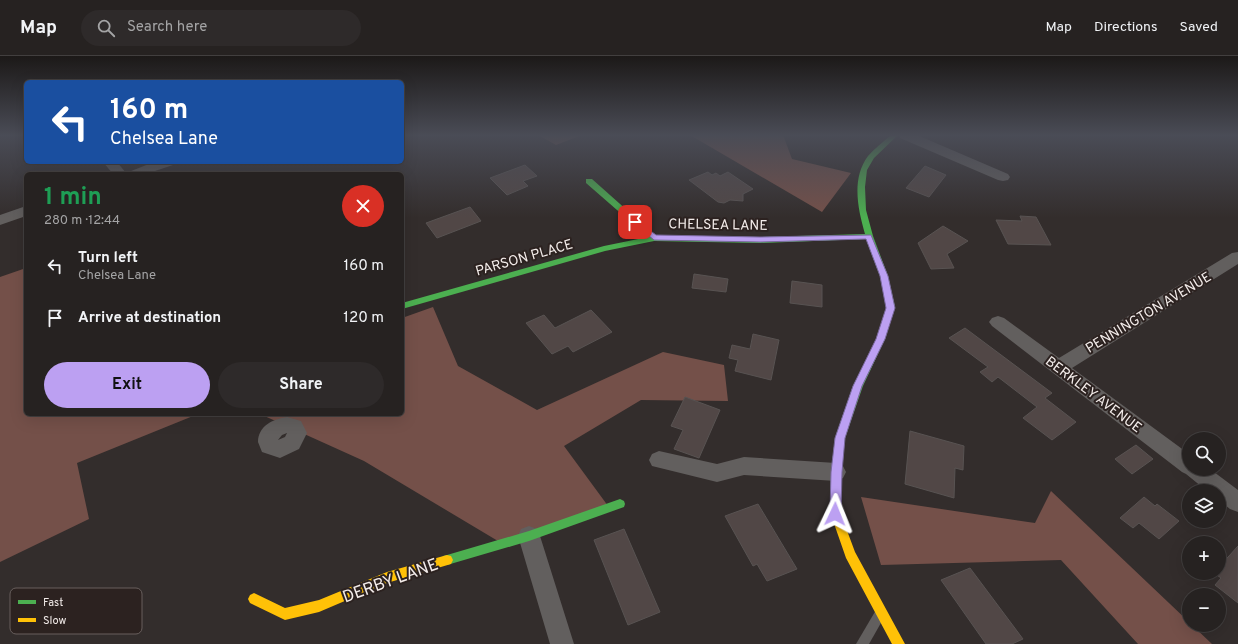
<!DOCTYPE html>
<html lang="en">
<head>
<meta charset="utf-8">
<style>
	body { margin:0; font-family:Overpass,sans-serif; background:#2e2a2a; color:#f1f3f6; height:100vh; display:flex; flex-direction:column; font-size:15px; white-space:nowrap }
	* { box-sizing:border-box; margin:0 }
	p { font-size:13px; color:#a4a4a5 }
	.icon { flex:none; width:22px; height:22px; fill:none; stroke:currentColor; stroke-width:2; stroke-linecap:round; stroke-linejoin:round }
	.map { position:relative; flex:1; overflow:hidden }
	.details { position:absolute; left:24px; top:116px; width:380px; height:244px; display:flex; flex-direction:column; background:#262221; border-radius:6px; box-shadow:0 4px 16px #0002,0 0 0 1px #423f3f }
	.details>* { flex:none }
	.guide { position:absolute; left:24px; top:24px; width:380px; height:84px; border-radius:6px; box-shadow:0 4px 16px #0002,0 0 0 1px #423f3f; background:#1a4fa0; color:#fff; overflow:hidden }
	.fabs { position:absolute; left:1182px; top:376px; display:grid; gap:8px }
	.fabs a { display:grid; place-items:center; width:44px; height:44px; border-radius:50%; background:#262221; box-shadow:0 4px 16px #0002,0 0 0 1px #423f3f; font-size:20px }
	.pin { position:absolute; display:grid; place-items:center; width:34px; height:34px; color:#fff; margin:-17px; border-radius:8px; box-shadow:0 2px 6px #0006 }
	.me { position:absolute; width:44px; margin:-22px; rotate:2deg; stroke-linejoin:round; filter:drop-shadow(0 0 3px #0008) }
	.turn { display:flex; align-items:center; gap:14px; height:84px; padding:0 20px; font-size:18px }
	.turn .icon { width:52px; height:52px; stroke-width:2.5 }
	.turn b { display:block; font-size:28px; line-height:34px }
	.round { display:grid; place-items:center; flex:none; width:42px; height:42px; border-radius:21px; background:#2e2a2a }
	.headline { display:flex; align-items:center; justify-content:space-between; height:68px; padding:0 20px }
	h1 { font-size:24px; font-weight:700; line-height:30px; color:#1e9e55 }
	.button { display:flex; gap:8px; margin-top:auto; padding:8px 20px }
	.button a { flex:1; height:46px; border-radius:24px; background:#bca0f2; color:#111; font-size:16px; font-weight:700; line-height:46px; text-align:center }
	.button a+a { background:#2e2a2a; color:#f1f3f6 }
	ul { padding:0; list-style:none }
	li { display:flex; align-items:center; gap:12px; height:52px; padding:0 20px }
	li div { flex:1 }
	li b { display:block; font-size:15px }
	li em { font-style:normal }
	header { display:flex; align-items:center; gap:24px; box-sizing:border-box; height:56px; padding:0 20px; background:#262221; border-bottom:1px solid #423f3f }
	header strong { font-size:19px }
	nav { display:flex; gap:22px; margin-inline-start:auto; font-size:14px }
	.search { width:280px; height:36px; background:#2e2a2a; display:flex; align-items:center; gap:10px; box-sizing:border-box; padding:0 14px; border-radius:22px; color:#a4a4a5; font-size:15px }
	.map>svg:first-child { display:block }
	.forest { fill:#745049 }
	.building { fill:#514746; stroke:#585352 }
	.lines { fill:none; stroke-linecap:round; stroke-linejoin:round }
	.lane { fill:#625f5e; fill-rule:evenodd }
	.street { fill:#625f5e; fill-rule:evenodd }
	.fast { fill:#4caf50; fill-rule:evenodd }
	.slow { fill:#ffc107; fill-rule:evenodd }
	.route { fill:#bca0f2; stroke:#7a689d }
	.labels { text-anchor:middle; stroke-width:4; stroke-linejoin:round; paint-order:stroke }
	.street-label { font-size:14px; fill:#f3ecea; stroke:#2c2220 }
	.near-street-label { font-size:17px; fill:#f3ecea; stroke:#2c2220 }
	.key { fill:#2c2220; stroke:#685f5d; stroke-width:1 }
	.key-label { font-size:11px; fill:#f3ecea }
</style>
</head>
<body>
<header>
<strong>Map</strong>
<div class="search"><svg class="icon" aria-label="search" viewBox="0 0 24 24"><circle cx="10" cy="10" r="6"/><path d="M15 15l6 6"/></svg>Search here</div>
<nav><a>Map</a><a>Directions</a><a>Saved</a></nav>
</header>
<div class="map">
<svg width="1238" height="588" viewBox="0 0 1238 588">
	<rect width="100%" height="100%" fill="#332d2c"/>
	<path class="forest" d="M 538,79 L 582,79 L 556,89 Z
		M 690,79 L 783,79 L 792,103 L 851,117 L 822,156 Z
		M 26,212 L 26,358 L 31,358 L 30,361 L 43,358 L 198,358 L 77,407 L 89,463 L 0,506 L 0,221 Z
		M 433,251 L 458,310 L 537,354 L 663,296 L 724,309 L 728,345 L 641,344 L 564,390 L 611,454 L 508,491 L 364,405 L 260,358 L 402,358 L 402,262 Z
		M 1051,435 L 1189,566 L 1189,569 L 1192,569 L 1212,588 L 1138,588 L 1061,504 L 881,509 L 861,441 L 1035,467 Z"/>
	<path class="building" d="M 525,109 L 537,120 L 523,125 L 528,130 L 507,139 L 490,122 Z
		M 925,110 L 946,119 L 929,141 L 906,132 Z
		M 708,116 L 712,119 L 716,117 L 720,120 L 728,116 L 753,133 L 743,138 L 743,145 L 730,144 L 724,147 L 718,146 L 689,124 Z
		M 470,151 L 481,165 L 437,182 L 426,167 Z
		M 1020,160 L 1036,161 L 1051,189 L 1008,188 L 996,164 L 1022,165 Z
		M 943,170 L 968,185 L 947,198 L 954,212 L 931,213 L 918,187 Z
		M 694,218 L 728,223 L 726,236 L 692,232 Z
		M 792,225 L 822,229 L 822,251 L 790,247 Z
		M 591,254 L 612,276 L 573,296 L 568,290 L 552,298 L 526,267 L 544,259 L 555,272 Z
		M 965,272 L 1052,337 L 1045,342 L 1076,366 L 1052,384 L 1023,362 L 1037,351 L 998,321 L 992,326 L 980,316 L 988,311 L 949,282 Z
		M 753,278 L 779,284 L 771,324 L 735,315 L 738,304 L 729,302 L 732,289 L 750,293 Z
		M 685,341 L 720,354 L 699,402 L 674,393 L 683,374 L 671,370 Z
		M 910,375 L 964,390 L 963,414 L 955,412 L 954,442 L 905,428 Z
		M 1136,389 L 1153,403 L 1132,418 L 1115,403 Z
		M 1144,441 L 1155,450 L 1157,448 L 1179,465 L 1159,483 L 1139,467 L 1133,472 L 1120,462 Z
		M 758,448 L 797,513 L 767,525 L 757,508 L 753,510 L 725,460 Z
		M 624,473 L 660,556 L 628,569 L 594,484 Z
		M 1238,490 L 1238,547 L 1215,529 L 1221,522 L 1214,517 L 1219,517 L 1219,511 Z
		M 970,512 L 1023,583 L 1012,588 L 986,588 L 941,524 Z"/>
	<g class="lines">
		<path class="lane" d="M 880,552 L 884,554 L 886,558 L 869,588 L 856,588 L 876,554 Z"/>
		<path class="street" d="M 899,79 L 917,79 L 1008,118 L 1010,121 L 1008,124 L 1003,125 L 998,124 L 900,82 Z
			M 103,106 L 117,106 L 126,117 L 154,106 L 175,106 L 173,109 L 146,118 L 113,118 Z
			M 26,150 L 26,160 L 0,169 L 0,159 Z
			M 1238,196 L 1238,208 L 1072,312 L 1189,398 L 1189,413 L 1210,413 L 1238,434 L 1238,456 L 1230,453 L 1219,444 L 1219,435 L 1207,435 L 1186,418 L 1182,416 L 992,270 L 989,266 L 992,262 L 998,260 L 1004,262 L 1059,302 L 1232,197 Z
			M 287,361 L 301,365 L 307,377 L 299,393 L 280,402 L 262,396 L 258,386 C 258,370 273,363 287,361 ZM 287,377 L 285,381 L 278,384 L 282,379 Z
			M 659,395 L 717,408 L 744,401 L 836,407 L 843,410 L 846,416 L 843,422 L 836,425 L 744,419 L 717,426 L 652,410 L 649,404 L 652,398 Z
			M 529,470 L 537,473 L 540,480 L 574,588 L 550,588 L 518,480 L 521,473 Z"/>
		<path class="fast" d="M 891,79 L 898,79 L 874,102 L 867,114 L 865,131 L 866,154 L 873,180 L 888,220 L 895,251 L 885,283 L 863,330 L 845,382 L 841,416 L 840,456 L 839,459 L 835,461 L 831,459 L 830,456 L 831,416 L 835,382 L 853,330 L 877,283 L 887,251 L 880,220 L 866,183 L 760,187 L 654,185 L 605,195 L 402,253 L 402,247 L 604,190 L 648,181 L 586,127 L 586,123 L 592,123 L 656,180 L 760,181 L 865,178 C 858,153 851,123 868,100 C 874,93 883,86 891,79 Z
			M 620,443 L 624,445 L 625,448 L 624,451 L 529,485 L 447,509 L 443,508 L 441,504 L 443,500 L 447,499 L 529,475 Z"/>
		<path class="slow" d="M 835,451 L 839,453 L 855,496 L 905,588 L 892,588 L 846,502 L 830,456 L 831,453 Z
			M 447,499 L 451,500 L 453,504 L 451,508 L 387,527 L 319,556 L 285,564 L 250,547 L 248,543 L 250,539 L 254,537 L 285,552 L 319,544 L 387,516 Z"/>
	</g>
	<linearGradient id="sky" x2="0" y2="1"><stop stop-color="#1c1918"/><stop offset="0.49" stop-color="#4a4c56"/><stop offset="1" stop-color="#4a4c56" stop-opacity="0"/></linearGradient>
	<rect width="1238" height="162" fill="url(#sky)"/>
	<path class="route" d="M 635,163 L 656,179 L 760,181 L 871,179 L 888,220 L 895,252 L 885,283 L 862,330 L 845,382 L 842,416 L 841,458 L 839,462 L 835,463 L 831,462 L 830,458 L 831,416 L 835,382 L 853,330 L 876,283 L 886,252 L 880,220 L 866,183 L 760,186 L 654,184 L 633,167 L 633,164 Z"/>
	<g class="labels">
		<g class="street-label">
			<text transform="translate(718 168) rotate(1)" y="5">CHELSEA LANE</text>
			<text transform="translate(524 201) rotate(-16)" y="5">PARSON PLACE</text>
			<text transform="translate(1148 256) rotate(-31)" y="5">PENNINGTON AVENUE</text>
			<text transform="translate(1094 338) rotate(37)" y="5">BERKLEY AVENUE</text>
		</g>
		<g class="near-street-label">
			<text transform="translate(390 524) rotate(-20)" y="6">DERBY LANE</text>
		</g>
	</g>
	<rect x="10" y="532" width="132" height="46" rx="6" class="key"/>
	<rect x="18" y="544" width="18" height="4" fill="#4caf50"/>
	<rect x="18" y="562" width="18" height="4" fill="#ffc107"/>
	<g class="key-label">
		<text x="43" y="550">Fast</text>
		<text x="43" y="568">Slow</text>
	</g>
</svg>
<div class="fabs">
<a><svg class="icon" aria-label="search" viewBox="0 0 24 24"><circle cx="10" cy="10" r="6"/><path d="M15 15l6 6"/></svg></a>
<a><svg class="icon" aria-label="layers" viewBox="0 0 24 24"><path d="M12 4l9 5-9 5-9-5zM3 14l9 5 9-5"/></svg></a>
<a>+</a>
<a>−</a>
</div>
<div class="pin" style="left:635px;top:166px;background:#d93025"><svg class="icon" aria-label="arrive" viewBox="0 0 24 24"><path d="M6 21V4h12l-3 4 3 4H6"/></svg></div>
<svg class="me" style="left:835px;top:458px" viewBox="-20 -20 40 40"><path d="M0-17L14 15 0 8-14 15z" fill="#bca0f2" stroke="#fff" stroke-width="4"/></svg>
<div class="guide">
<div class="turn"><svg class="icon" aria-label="left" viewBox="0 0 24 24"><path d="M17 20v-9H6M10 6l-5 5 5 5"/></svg><div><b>160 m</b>Chelsea Lane</div></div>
</div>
<section class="details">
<div class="headline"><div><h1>1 min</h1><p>280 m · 12:44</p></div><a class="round" style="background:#d93025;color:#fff"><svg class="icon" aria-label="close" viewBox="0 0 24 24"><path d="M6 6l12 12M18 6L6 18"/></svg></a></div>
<ul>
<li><svg class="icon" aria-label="left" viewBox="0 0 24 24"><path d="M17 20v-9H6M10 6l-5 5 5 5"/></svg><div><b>Turn left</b><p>Chelsea Lane</p></div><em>160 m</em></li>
<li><svg class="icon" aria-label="arrive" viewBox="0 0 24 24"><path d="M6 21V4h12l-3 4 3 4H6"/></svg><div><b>Arrive at destination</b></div><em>120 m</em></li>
</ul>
<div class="button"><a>Exit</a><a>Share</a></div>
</section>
</div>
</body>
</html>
